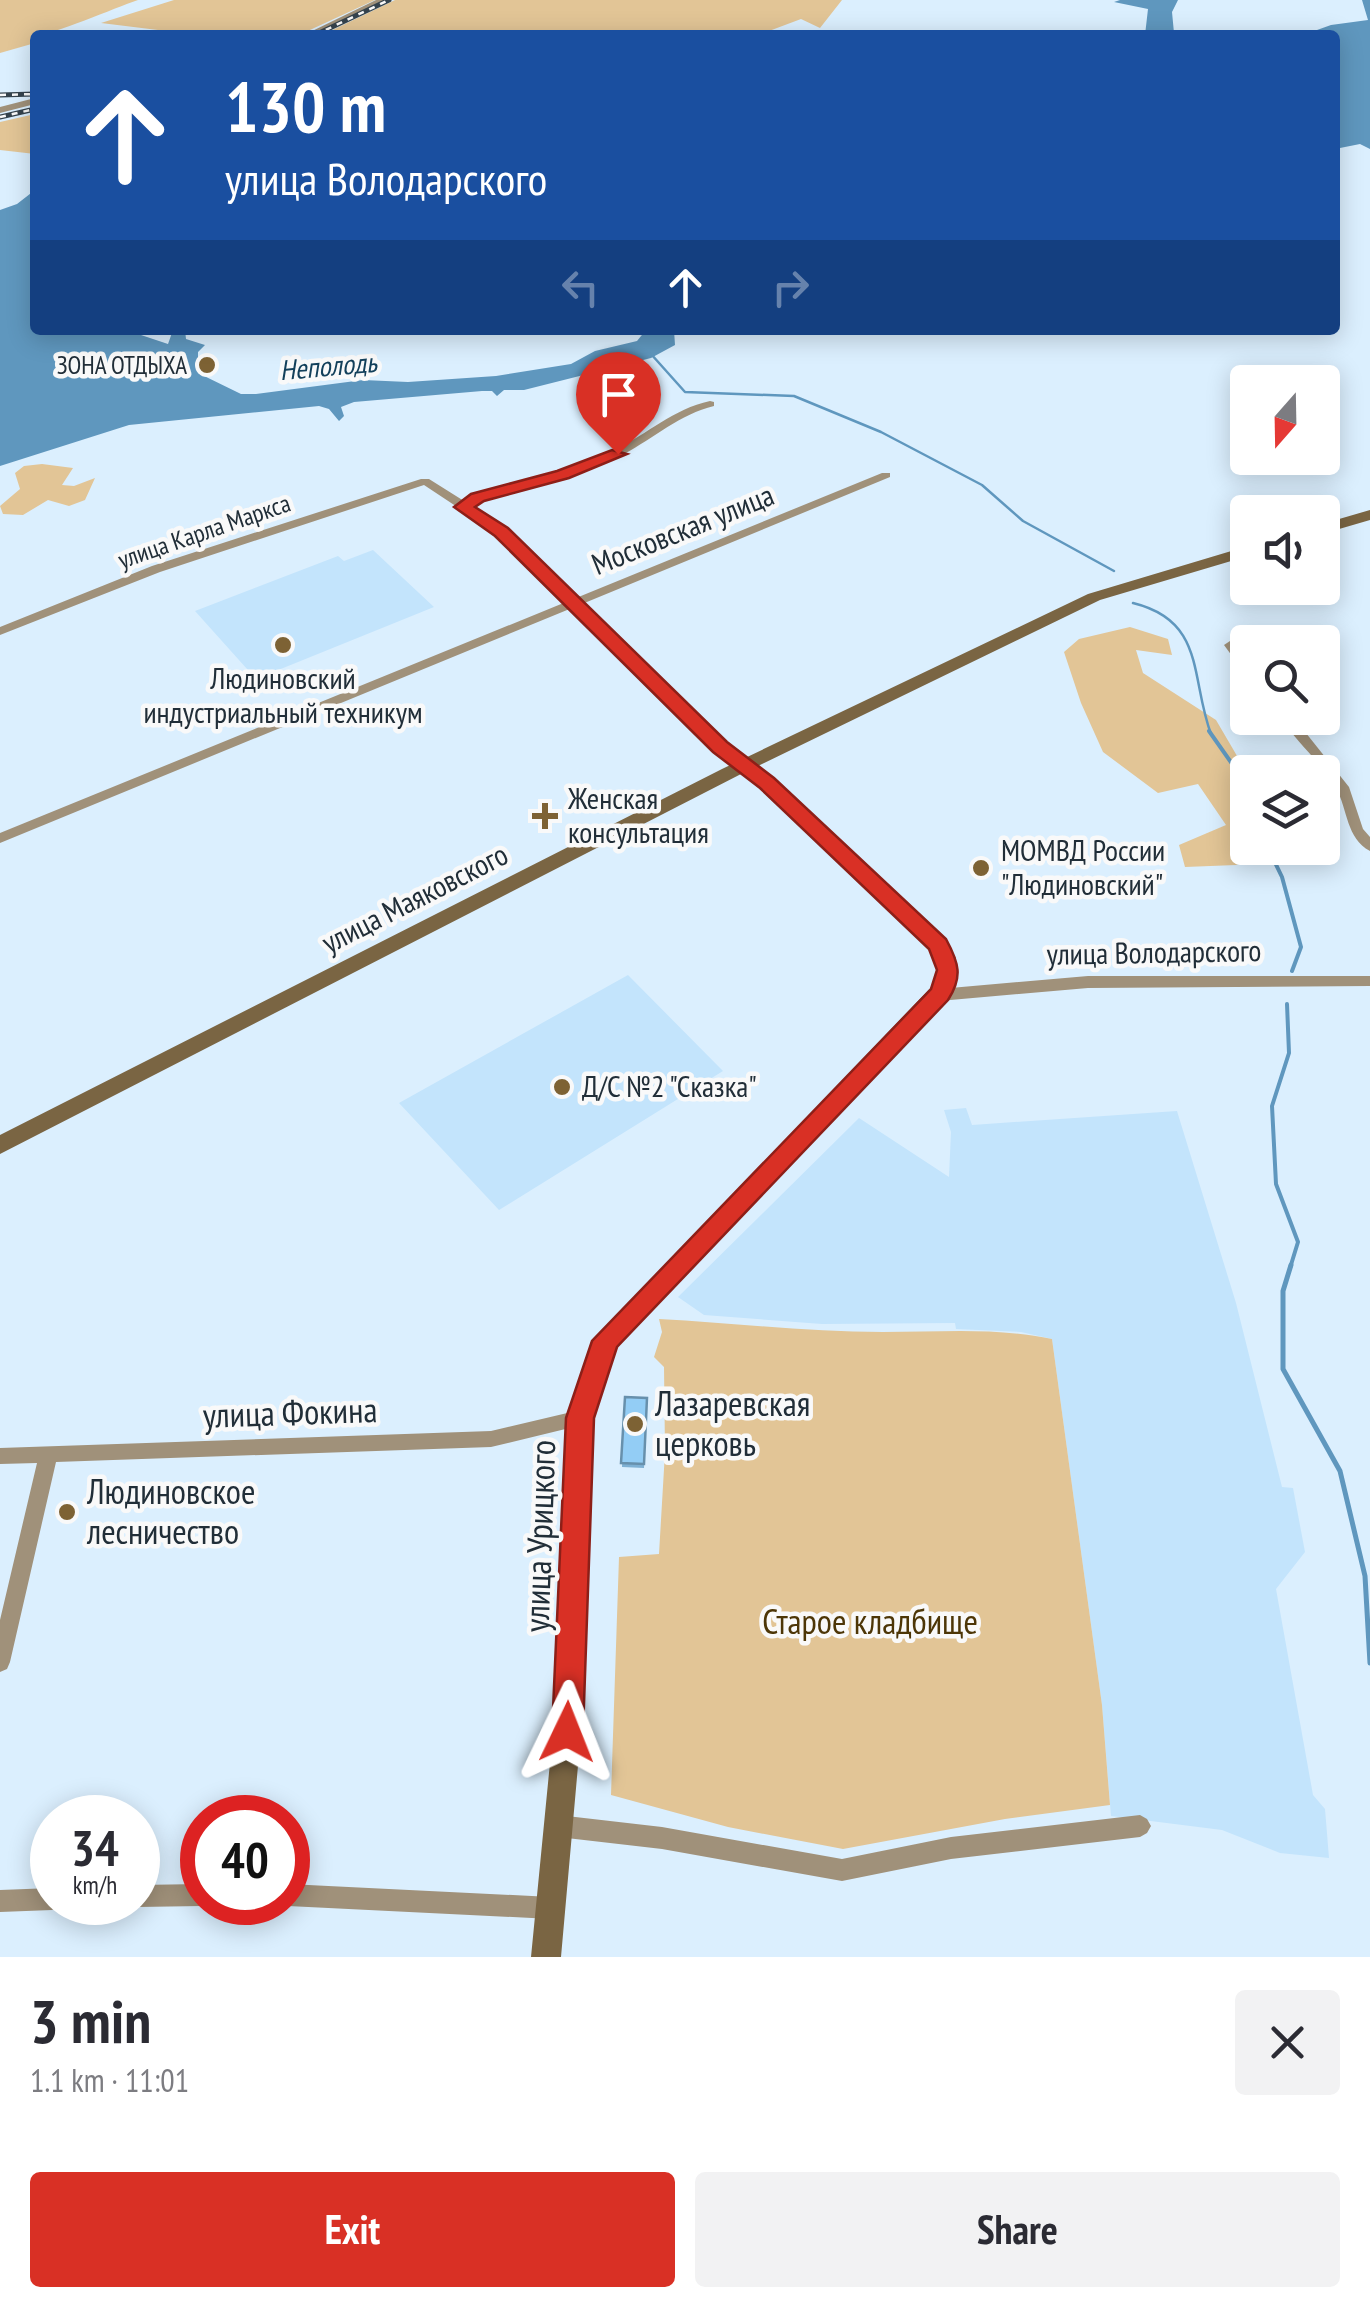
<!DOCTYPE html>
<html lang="en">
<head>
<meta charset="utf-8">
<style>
	body { margin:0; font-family:"PT Sans Narrow",sans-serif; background:#f2f2f3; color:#2b2b33; height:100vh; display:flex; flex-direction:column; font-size:38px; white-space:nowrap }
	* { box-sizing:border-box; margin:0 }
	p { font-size:32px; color:#7c7c81 }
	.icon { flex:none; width:55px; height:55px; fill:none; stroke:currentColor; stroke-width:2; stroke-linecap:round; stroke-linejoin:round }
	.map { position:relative; height:1957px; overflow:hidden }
	.panel { display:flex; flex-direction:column; background:#fff; flex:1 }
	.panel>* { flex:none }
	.guide { position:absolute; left:30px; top:30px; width:1310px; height:305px; border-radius:10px; box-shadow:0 5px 25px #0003; background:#1a4fa0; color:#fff; overflow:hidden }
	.needle { width:65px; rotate:200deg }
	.tools { position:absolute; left:1230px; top:365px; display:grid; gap:20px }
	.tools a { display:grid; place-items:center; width:110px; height:110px; border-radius:10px; background:#fff; box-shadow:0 5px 25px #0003; font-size:50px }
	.speed { position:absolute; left:30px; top:1795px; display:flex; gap:20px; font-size:50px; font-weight:700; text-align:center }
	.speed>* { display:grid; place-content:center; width:130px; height:130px; border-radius:50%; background:#fff; box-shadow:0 5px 25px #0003; line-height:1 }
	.speed small { font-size:25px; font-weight:400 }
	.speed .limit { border:15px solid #d22; background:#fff; color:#111 }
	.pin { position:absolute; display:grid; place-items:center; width:85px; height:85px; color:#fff; margin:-102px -42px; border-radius:50% 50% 50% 0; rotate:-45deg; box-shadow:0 0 10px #0007 }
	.pin .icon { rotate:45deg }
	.me { position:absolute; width:110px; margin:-55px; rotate:2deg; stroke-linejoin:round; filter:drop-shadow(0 0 8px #0008) }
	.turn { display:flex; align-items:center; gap:35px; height:210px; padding:0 30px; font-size:45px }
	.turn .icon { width:130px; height:130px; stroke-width:2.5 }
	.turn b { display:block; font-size:70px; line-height:85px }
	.lanes { display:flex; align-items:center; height:95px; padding:0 30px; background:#0003; justify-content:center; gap:50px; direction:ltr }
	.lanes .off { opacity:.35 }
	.round { display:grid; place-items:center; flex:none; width:105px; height:105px; border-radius:10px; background:#f2f2f3 }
	.overview { display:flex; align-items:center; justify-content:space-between; height:170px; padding:0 30px }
	h1 { font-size:60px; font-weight:700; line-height:75px }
	.primary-button { display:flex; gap:20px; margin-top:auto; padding:20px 30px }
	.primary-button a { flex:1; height:115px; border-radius:10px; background:#d93025; color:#fff; font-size:40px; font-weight:700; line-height:115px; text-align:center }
	.primary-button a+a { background:#f2f2f3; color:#2b2b33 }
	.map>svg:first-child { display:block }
	.built { fill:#c3e4fc }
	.green { fill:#e2c596 }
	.water { fill:#5f97be }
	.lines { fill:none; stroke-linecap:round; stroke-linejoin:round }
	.stream-far2 { stroke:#5f97be; stroke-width:2.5 }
	.stream-far1 { stroke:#5f97be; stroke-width:4 }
	.stream { stroke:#5f97be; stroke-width:5 }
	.street { fill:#a0917a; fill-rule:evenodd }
	.secondary { fill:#7a6543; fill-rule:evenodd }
	.rail-casing { stroke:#35434d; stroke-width:5 }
	.rail { stroke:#f9f9f9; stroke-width:2.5; stroke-dasharray:6; stroke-linecap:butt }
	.wall { fill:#7eb0d3 }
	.building { fill:#93cdf5; stroke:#6790ac; stroke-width:2.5 }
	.route { fill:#d93025; stroke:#8d1f18; stroke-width:2.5 }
	.poi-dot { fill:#7d6234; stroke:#f9f9f9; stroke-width:4 }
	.labels { text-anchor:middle; stroke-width:9; stroke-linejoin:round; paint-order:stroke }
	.far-poi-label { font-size:25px; fill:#212e38; stroke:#f9f9f9; text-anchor:end }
	.far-street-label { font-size:25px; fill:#212e38; stroke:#f9f9f9 }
	.far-water-label { font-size:28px; font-style:italic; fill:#13405b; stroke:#f9f9f9 }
	.street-label { font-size:30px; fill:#212e38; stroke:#f9f9f9 }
	.poi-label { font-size:30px; fill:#212e38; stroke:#f9f9f9; text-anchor:start }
	.near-poi-label { font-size:35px; fill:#212e38; stroke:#f9f9f9; text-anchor:start }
	.near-street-label { font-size:35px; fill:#212e38; stroke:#f9f9f9 }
	.near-park-label { font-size:35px; fill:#4d3607; stroke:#f9f9f9 }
</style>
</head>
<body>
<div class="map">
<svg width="1370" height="1957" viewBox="0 0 1370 1957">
	<rect width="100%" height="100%" fill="#dbeffe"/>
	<path class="built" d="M 373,550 L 434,607 L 256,679 L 195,611 L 338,556 L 344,561 Z
		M 628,975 L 723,1071 L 499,1210 L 399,1103 Z
		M 966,1108 L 972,1125 L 1177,1111 L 1236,1303 L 1282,1487 L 1293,1488 L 1305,1552 L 1276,1589 L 1313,1795 L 1325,1809 L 1329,1858 L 1280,1853 L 1222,1830 L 1111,1816 L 1102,1705 L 1052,1339 L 1021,1332 L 956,1329 L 955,1323 L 822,1324 L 704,1315 L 678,1297 L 859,1118 L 949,1177 L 951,1132 L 944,1110 Z"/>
	<path class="green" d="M 0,0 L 138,0 C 114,8 54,35 35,35 L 35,43 L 0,53 Z
		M 174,0 L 375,0 L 299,35 L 165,35 L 166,31 L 101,23 Z
		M 395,0 L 842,0 L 820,28 L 801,19 L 769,31 L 774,35 L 322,35 Z
		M 35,114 L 35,154 L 0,150 L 0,122 Z
		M 42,464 L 73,468 L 62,485 L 74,486 L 95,478 L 85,500 L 69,506 L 48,500 L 23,515 L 3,514 L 0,506 L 20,489 L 15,473 L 24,466 Z
		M 1130,627 L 1168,639 L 1172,655 L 1136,650 L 1143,673 L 1216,720 L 1247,773 L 1248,848 L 1274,848 L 1236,865 L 1185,867 L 1179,845 L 1226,825 L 1198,784 L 1158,793 L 1103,752 L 1081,703 L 1064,652 L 1079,639 Z
		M 659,1319 C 734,1323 809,1332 883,1332 C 941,1332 995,1327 1052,1339 L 1102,1705 L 1110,1805 L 1005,1819 L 843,1849 L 728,1827 L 611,1795 L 619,1557 L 659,1554 L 665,1452 L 664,1367 L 654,1357 L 662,1332 Z"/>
	<path class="water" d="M 1120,0 L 1178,0 L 1172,12 L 1174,33 L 1145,35 L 1148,9 L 1114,2 Z
		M 1362,0 L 1370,0 L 1370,149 L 1360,144 L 1335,149 L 1335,35 L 1303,35 L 1331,25 L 1368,20 Z
		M 35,190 L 35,330 L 142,330 L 135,333 L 168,344 L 173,330 L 185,330 L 186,339 L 205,345 L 198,352 L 198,373 L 241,394 L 256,394 L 363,380 L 408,382 L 496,376 L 571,364 L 595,351 L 637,341 L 646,330 L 674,330 L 675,345 L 651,358 L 524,390 L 504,390 L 497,396 L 492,391 L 482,391 L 354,402 L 341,407 L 344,416 L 339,421 L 329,409 L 319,406 L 129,425 L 0,466 L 0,210 L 17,204 Z"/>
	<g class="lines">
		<path class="stream-far2" d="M 651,354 L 685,392 L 794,396 L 881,432 L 982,485 L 1023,521 L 1114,571
			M 1133,603 C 1206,621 1190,678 1211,734"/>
		<path class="stream-far1" d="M 1209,731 L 1235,768 L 1248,802
			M 1268,848 L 1282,877 L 1301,947 L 1292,971
			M 1287,1004 L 1289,1053 L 1272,1106 L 1276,1184 L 1298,1242 L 1290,1268"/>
		<path class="stream" d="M 1291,1265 L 1283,1291 L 1283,1369 L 1340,1471 L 1365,1576 L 1370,1663"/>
		<path class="street" d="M 376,0 L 386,0 L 315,35 L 304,35 Z
			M 35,98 L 35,104 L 0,113 L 0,107 Z
			M 710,401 L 714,402 L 714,406 C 680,414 654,438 624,454 C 580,477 530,487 482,499 L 471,507 L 506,530 L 576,598 L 882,473 L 890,473 L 890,477 L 582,604 L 725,744 L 751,762 L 753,765 L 751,768 L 741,768 L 715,750 L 572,608 L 0,843 L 0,833 L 566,602 L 498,534 L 424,485 L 160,572 L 0,635 L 0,627 L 152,566 L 421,479 L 429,479 L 464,501 L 474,495 C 521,482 570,473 614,450 C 648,434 673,409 710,401 Z
			M 1230,641 C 1243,646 1248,659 1248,672 L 1243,671 L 1224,645 Z
			M 1281,718 L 1294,718 L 1349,787 L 1363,829 L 1370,837 L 1370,851 C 1346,838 1348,810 1336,788 C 1322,763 1296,742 1281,718 Z
			M 1088,976 L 1370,976 L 1370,986 L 1088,988 L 939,1001 L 931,995 L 939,989 Z
			M 580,1410 L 586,1412 L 589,1418 L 586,1424 L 491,1447 L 56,1462 L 10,1662 L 7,1669 L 0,1672 L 0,1620 L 37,1463 L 0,1464 L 0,1448 L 491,1431 Z
			M 558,1815 L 662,1827 L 842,1859 L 951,1837 L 1140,1815 L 1147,1819 L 1151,1826 L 1147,1833 L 1140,1837 L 951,1859 L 842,1881 L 662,1849 L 558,1837 L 551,1833 L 547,1826 L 551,1819 Z
			M 202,1884 L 202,1902 L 210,1902 L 202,1906 L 138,1907 L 130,1902 L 138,1902 L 138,1885 Z
			M 288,1884 L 551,1897 L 559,1900 L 562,1908 L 559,1916 L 551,1919 L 288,1906 L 280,1902 L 288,1902 Z
			M 52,1888 L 52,1902 L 61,1902 L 60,1907 L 52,1910 L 0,1912 L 0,1890 Z"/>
		<path class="secondary" d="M 1370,510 L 1370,520 L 1322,534 L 1322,524 Z
			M 1248,546 L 1248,556 L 1100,600 L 758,766 L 945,940 L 956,958 L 957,983 L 616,1346 L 592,1418 L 581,1732 L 561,1957 L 531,1957 L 553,1732 L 568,1418 L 594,1341 L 937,981 L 936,958 L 931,950 L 743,773 L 0,1154 L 0,1135 L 722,769 L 1088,594 Z"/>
		<defs>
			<path id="rail" d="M 315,35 L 389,0
				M 0,95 L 35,94
				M 0,117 L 35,109"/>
		</defs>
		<use href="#rail" class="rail-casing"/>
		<use href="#rail" class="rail"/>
	</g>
	<path class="wall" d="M 625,1397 L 647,1398 L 644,1468 L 622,1467 Z"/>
	<path class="building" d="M 625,1397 L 647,1398 L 644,1464 L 621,1463 Z"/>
	<path class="route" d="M 612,450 L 627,454 L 569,478 L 484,501 L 475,507 L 508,528 L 727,742 L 774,778 L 946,939 C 959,963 963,977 948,1000 L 617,1347 L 594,1418 L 583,1732 L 578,1743 L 567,1747 L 556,1743 L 552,1732 L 566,1418 L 592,1341 L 931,989 L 937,970 L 929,949 L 760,788 L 713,752 L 495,536 L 454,507 L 471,494 L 557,471 Z"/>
	<g class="poi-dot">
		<circle cx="207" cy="365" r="10"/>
		<circle cx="283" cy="645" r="10"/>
		<path d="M540 801h10v10h10v10h-10v10h-10v-10h-10v-10h10z"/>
		<circle cx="981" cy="868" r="10"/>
		<circle cx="562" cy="1087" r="10"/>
		<circle cx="635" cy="1424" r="10"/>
		<circle cx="67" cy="1512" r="10"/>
	</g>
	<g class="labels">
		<g class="far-poi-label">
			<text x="187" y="374">ЗОНА ОТДЫХА</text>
		</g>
		<g class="far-street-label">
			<text transform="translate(204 531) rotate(-19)" y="9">улица Карла Маркса</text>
		</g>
		<g class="far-water-label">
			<text transform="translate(328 366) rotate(-5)" y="10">Неполодь</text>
		</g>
		<g class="street-label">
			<text transform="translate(683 530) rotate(-22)" y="10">Московская улица</text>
			<text transform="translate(415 899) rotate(-27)" y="10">улица Маяковского</text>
			<text transform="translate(1154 953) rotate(-1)" y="10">улица Володарского</text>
		</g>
		<g class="poi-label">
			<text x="283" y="689" text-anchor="middle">Людиновский<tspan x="283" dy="34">индустриальный техникум</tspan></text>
			<text x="568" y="809">Женская<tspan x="568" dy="34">консультация</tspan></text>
			<text x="1001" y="861">МОМВД России<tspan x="1001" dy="34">"Людиновский"</tspan></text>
			<text x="582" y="1097">Д/С №2 "Сказка"</text>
		</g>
		<g class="near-poi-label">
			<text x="655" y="1416">Лазаревская<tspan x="655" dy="40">церковь</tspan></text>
			<text x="87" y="1504">Людиновское<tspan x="87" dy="40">лесничество</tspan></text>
		</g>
		<g class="near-street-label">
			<text transform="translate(290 1413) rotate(-2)" y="12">улица Фокина</text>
			<text transform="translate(540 1536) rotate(-88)" y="12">улица Урицкого</text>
		</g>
		<g class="near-park-label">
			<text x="870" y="1634">Старое кладбище</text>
		</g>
	</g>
</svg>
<div class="tools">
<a><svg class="needle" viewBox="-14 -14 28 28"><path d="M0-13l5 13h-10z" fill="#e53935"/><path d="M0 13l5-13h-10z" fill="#7c7c81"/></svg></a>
<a><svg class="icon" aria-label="sound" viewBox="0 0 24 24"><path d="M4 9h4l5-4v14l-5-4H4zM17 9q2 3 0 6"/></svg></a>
<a><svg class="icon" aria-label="search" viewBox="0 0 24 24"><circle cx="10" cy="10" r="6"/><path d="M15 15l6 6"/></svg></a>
<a><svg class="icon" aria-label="layers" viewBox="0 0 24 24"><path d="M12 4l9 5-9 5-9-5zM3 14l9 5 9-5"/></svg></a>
</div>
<div class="speed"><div>34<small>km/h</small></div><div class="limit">40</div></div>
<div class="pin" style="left:618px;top:454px;background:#d93025"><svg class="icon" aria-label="arrive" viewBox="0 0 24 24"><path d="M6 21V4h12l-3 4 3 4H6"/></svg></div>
<svg class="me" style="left:567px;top:1732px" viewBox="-20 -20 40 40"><path d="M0-17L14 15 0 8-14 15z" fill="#d93025" stroke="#fff" stroke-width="4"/></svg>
<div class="guide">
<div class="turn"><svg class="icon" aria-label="ahead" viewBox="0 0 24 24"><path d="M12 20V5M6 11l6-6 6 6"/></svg><div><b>130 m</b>улица Володарского</div></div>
<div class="lanes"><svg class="icon off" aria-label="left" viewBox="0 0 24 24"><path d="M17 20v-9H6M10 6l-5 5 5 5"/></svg><svg class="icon" aria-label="ahead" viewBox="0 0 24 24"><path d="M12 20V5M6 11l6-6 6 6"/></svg><svg class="icon off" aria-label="right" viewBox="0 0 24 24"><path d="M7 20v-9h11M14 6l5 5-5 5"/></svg></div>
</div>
</div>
<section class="panel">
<div class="overview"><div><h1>3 min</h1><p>1.1 km · 11:01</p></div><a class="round"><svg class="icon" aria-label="close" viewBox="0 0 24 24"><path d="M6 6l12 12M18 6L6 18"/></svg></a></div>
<div class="primary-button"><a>Exit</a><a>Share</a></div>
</section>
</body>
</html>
